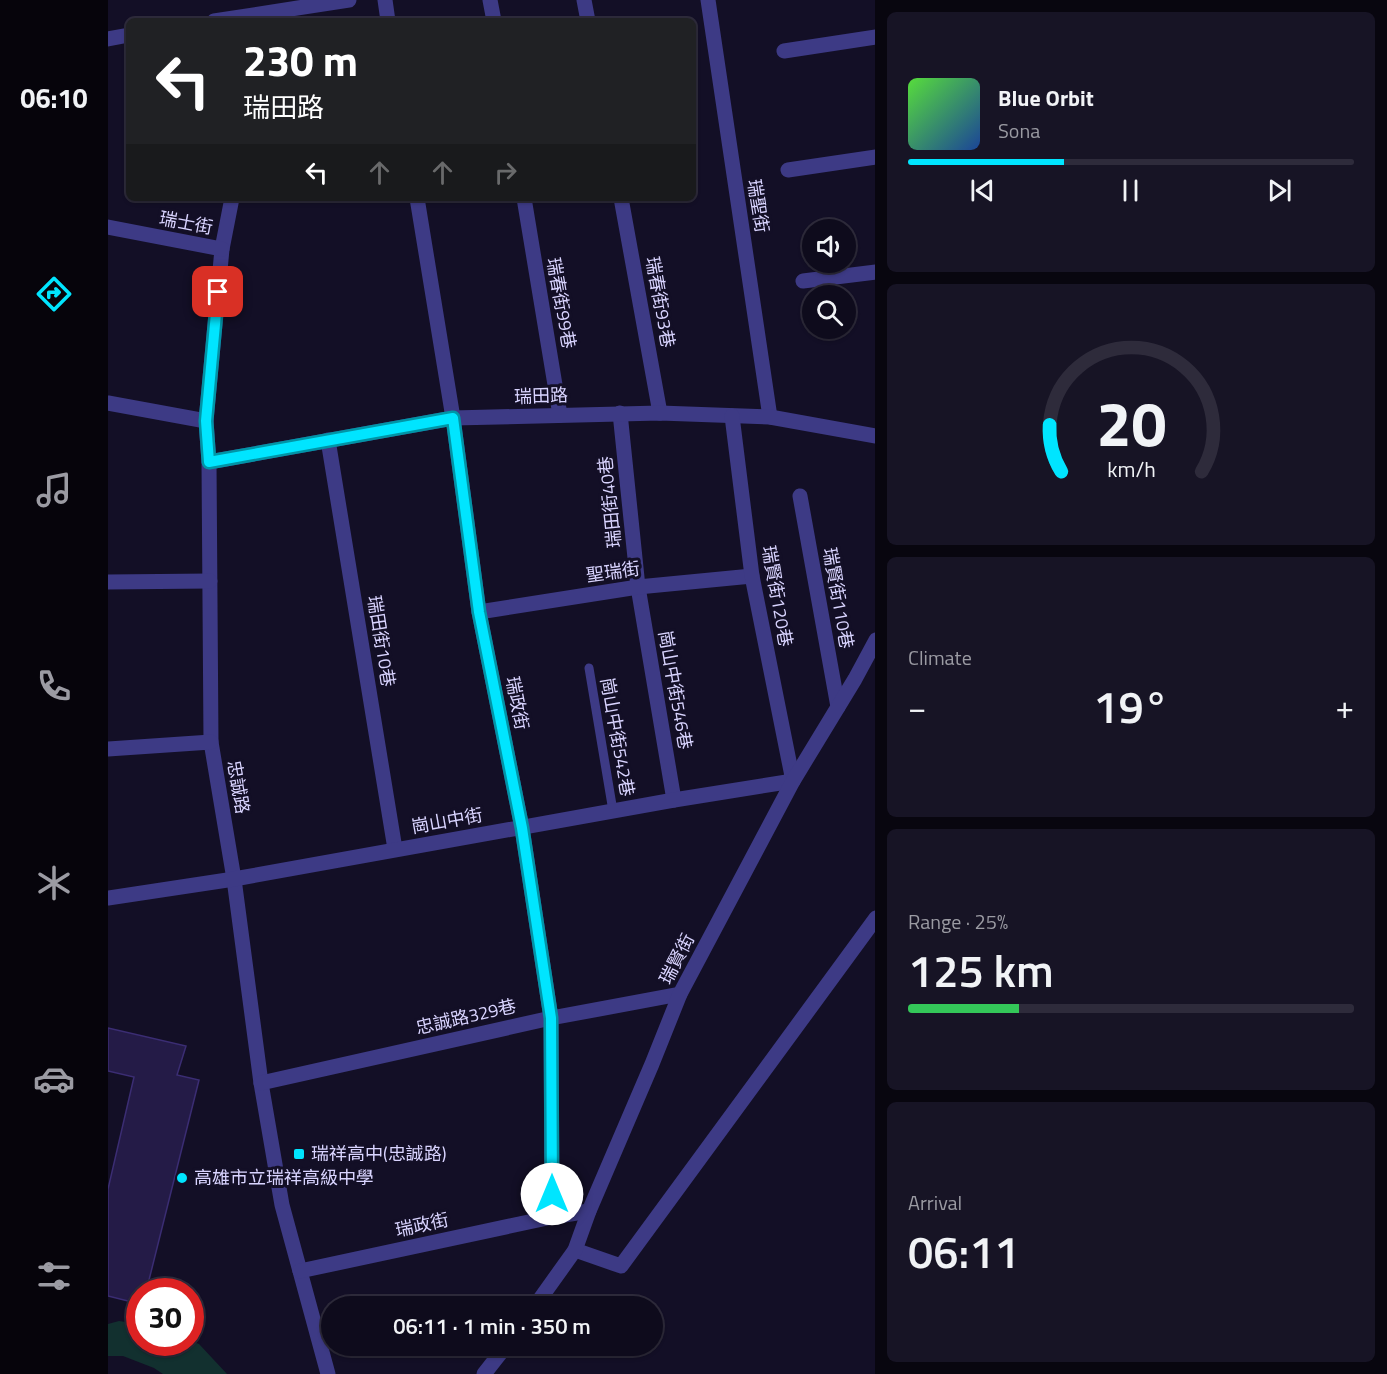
<!DOCTYPE html>
<html lang="en">
<head>
<meta charset="utf-8">
<style>
	body { margin:0; font-family:"Titillium Web","Noto Sans TC",sans-serif; background:#171425; color:#f1f3f6; height:100vh; display:flex; flex-direction:column; font-size:22px; white-space:nowrap }
	* { box-sizing:border-box; margin:0 }
	p { font-size:20px; color:#9b9ba3 }
	.icon { flex:none; width:33px; height:33px; fill:none; stroke:currentColor; stroke-width:2; stroke-linecap:round; stroke-linejoin:round }
	.map { position:relative; flex:1; overflow:hidden }
	.drawer { display:flex; flex-direction:column; gap:12px; padding:12px; background:#08060f; width:512px }
	.drawer>* { flex:none }
	.hud { position:absolute; left:18px; top:18px; width:570px; height:183px; border-radius:9px; box-shadow:0 2px 4px #0004,0 0 0 2px #2e2b3b; background:#202124; color:#fff; overflow:hidden }
	.controls { position:absolute; left:694px; top:219px; display:grid; gap:12px }
	.controls a { display:grid; place-items:center; width:54px; height:54px; border-radius:50%; background:#0e0b1c; box-shadow:0 2px 4px #0004,0 0 0 2px #2e2b3b; font-size:30px }
	.speed { position:absolute; left:18px; top:1278px; display:flex; gap:12px; font-size:30px; font-weight:700; text-align:center }
	.speed>* { display:grid; place-content:center; width:78px; height:78px; border-radius:50%; background:#0e0b1c; box-shadow:0 2px 4px #0004,0 0 0 2px #2e2b3b; line-height:1 }
	.speed .limit { border:9px solid #d22; background:#fff; color:#111 }
	.pin { position:absolute; display:grid; place-items:center; width:51px; height:51px; color:#fff; margin:-26px; border-radius:12px; box-shadow:0 3px 9px #0006 }
	.me { position:absolute; width:66px; margin:-33px; rotate:0deg; stroke-linejoin:round; filter:drop-shadow(0 0 4px #0008) }
	.turn { display:flex; align-items:center; gap:21px; height:126px; padding:0 18px; font-size:27px }
	.turn .icon { width:78px; height:78px; stroke-width:2.5 }
	.turn b { display:block; font-size:42px; line-height:51px }
	.lanes { display:flex; align-items:center; height:57px; padding:0 18px; background:#0003; justify-content:center; gap:30px; direction:ltr }
	.lanes .off { opacity:.35 }
	.big { font-size:45px; font-weight:600; line-height:1.1 }
	.drawer .tile { flex:1; display:flex; flex-direction:column; justify-content:center; gap:9px; min-width:0; padding:0 21px; border-radius:9px; background:#171425 }
	.drawer .dial { align-items:center; gap:0 }
	.dial svg { height:156px; overflow:visible; fill:none; stroke:#2e2b3b; stroke-width:7; stroke-linecap:round; text-anchor:middle }
	.dial text { fill:#f1f3f6; stroke:none }
	.song { display:flex; align-items:center; gap:18px }
	.cover { width:72px; height:72px; border-radius:9px; background:linear-gradient(135deg,hsl(110 70% 55%),hsl(220 70% 35%)) }
	.played { height:6px; border-radius:3px; background:linear-gradient(90deg,#00e5ff 35%,#2e2b3b 35%) }
	.keys { display:flex; justify-content:space-around; direction:ltr }
	.heat { display:flex; justify-content:space-between; align-items:center; font-size:33px; direction:ltr }
	.charge { height:9px; border-radius:4px; background:linear-gradient(90deg,#34c759 25%,#2e2b3b 0) }
	.trip { position:absolute; left:213px; top:1296px; width:342px; height:60px; border-radius:30px; background:#0e0b1c; box-shadow:0 2px 4px #0004,0 0 0 2px #2e2b3b; font-weight:600; line-height:60px; text-align:center }
	main { display:flex; flex:1; min-height:0 }
	.tabs { display:flex; flex-direction:column; width:108px; justify-content:space-around; align-items:center; background:#06040b; color:#9b9ba3 }
	.tabs .icon { width:42px; height:42px }
	.tabs .current { color:#00e5ff }
	.tabs b { font-size:27px; color:#f1f3f6 }
	.map>svg:first-child { display:block }
</style>
</head>
<body>
<main>
<nav class="tabs">
<b>06:10</b>
<svg class="icon current" aria-label="directions" viewBox="0 0 24 24"><path d="M12 3l9 9-9 9-9-9zM9 14v-3h6M13 9l2 2-2 2"/></svg>
<svg class="icon" aria-label="music" viewBox="0 0 24 24"><path d="M9 18V5l10-2v13"/><circle cx="6" cy="18" r="3"/><circle cx="16" cy="16" r="3"/></svg>
<svg class="icon" aria-label="phone" viewBox="0 0 24 24"><path d="M5 4h4l2 5-3 2q2 4 5 5l2-3 5 2v4C11 20 4 13 5 4z"/></svg>
<svg class="icon" aria-label="climate" viewBox="0 0 24 24"><path d="M12 3v18M4 7l16 10M4 17L20 7"/></svg>
<svg class="icon" aria-label="car" viewBox="0 0 24 24"><path d="M5 17H2v-5l4-1 3-4h7l3 4 3 1v5h-3M9 17h6M6 11h13"/><circle cx="7" cy="17" r="2"/><circle cx="17" cy="17" r="2"/></svg>
<svg class="icon" aria-label="filters" viewBox="0 0 24 24"><path d="M4 7h16M4 17h16"/><circle cx="9" cy="7" r="2"/><circle cx="15" cy="17" r="2"/></svg>
</nav>
<div class="map">
<svg width="768" height="1374" viewBox="0 0 768 1374">
	<rect width="100%" height="100%" fill="#130f26"/>
	<!-- pitch -->
	<path fill="#12302f" d="M11 1321 31 1324 32 1342H82L83 1341 91 1344 119 1374H55L46 1368 15 1356H0V1324Z"/>
	<!-- building -->
	<path fill="#241b47" stroke="#3b2d73" stroke-width="1.5" d="M0 1028 78 1046 69 1075 91 1080 38 1292H32V1304L0 1296V1189L26 1077 0 1071Z"/>
	<g fill="none" stroke-linecap="round" stroke-linejoin="round">
		<!-- lane -->
		<path stroke="#3d3a85" stroke-width="9" d="M481 668 505 811"/>
		<!-- street -->
		<g stroke="#3d3a85" stroke-width="15">
			<path d="M277 0 280 21"/>
			<path d="M382 0 386 21"/>
			<path d="M476 0 480 21"/>
			<path d="M600 0 662 417"/>
			<path d="M106 21 241 0"/>
			<path d="M0 39 21 35"/>
			<path d="M676 51 768 37"/>
			<path d="M680 170 768 157"/>
			<path d="M124 198 114 249 98 421 101 462 103 742 126 879 153 1083 174 1205 220 1374"/>
			<path d="M309 198 345 418 371 612 414 828 443 1018 444 1217 481 1211"/>
			<path d="M416 198 452 415"/>
			<path d="M513 198 552 413"/>
			<path d="M0 227 114 249"/>
			<path d="M695 281 768 272"/>
			<path d="M0 403 98 421"/>
			<path d="M512 413 530 587 566 800"/>
			<path d="M220 440 287 849"/>
			<path d="M101 462 345 418 552 413 662 417 768 436"/>
			<path d="M692 496 730 707"/>
			<path d="M0 582 102 581"/>
			<path d="M371 612 530 587 644 576"/>
			<path d="M0 749 103 742"/>
			<path d="M0 898 126 879 566 800 685 781 644 576 624 416"/>
			<path d="M153 1083 443 1018 572 994"/>
			<path d="M467 1250 513 1266 768 918"/>
			<path d="M192 1271 444 1217"/>
			<path d="M427 1306 467 1250 481 1211 544 1064 572 994 685 781 747 679 768 640"/>
			<path d="M376 1374 398 1346"/>
		</g>
	</g>
	<g fill="none" stroke-linecap="round" stroke-linejoin="round">
		<defs>
			<path id="route" d="M110 292 98 421 101 462 345 418 371 612 414 828 443 1018 444 1194"/>
		</defs>
		<!-- route casing -->
		<use href="#route" stroke="#0095a6" stroke-width="15"/>
		<!-- route -->
		<use href="#route" stroke="#00e5ff" stroke-width="10"/>
	</g>
	<!-- markers -->
	<g fill="#00e5ff" stroke="#130f26" stroke-width="2">
		<rect x="185" y="1148" width="12" height="12" rx="3"/>
		<circle cx="74" cy="1178" r="6"/>
	</g>
	<g text-anchor="middle" stroke-width="6" stroke-linejoin="round" paint-order="stroke">
		<!-- street labels -->
		<g font-size="18" fill="#d9d4ff" stroke="#130f26">
			<text transform="translate(650 206) rotate(81)" y="6">瑞聖街</text>
			<text transform="translate(78 223) rotate(11)" y="6">瑞士街</text>
			<text transform="translate(552 302) rotate(80)" y="6">瑞春街93巷</text>
			<text transform="translate(453 303) rotate(80)" y="6">瑞春街99巷</text>
			<text transform="translate(433 396) rotate(-2)" y="6">瑞田路</text>
			<text transform="translate(502 502) rotate(-96)" y="6">瑞田街40巷</text>
			<text transform="translate(505 572) rotate(-8)" y="6">聖瑞街</text>
			<text transform="translate(669 596) rotate(80)" y="6">瑞賢街120巷</text>
			<text transform="translate(730 598) rotate(80)" y="6">瑞賢街110巷</text>
			<text transform="translate(273 641) rotate(81)" y="6">瑞田街10巷</text>
			<text transform="translate(567 690) rotate(80)" y="6">崗山中街546巷</text>
			<text transform="translate(409 703) rotate(79)" y="6">瑞政街</text>
			<text transform="translate(509 737) rotate(80)" y="6">崗山中街542巷</text>
			<text transform="translate(130 787) rotate(80)" y="6">忠誠路</text>
			<text transform="translate(339 821) rotate(-10)" y="6">崗山中街</text>
			<text transform="translate(569 959) rotate(-63)" y="6">瑞賢街</text>
			<text transform="translate(358 1017) rotate(-13)" y="6">忠誠路329巷</text>
			<text transform="translate(314 1225) rotate(-12)" y="6">瑞政街</text>
		</g>
		<!-- poi labels -->
		<g font-size="18" fill="#d9d4ff" stroke="#130f26" text-anchor="start">
			<text x="203" y="1160">瑞祥高中(忠誠路)</text>
			<text x="86" y="1184">高雄市立瑞祥高級中學</text>
		</g>
	</g>
</svg>
<div class="controls">
<a><svg class="icon" aria-label="sound" viewBox="0 0 24 24"><path d="M4 9h4l5-4v14l-5-4H4zM17 9q2 3 0 6"/></svg></a>
<a><svg class="icon" aria-label="search" viewBox="0 0 24 24"><circle cx="10" cy="10" r="6"/><path d="M15 15l6 6"/></svg></a>
</div>
<div class="speed"><div class="limit">30</div></div>
<div class="pin" style="left:110px;top:292px;background:#d93025"><svg class="icon" aria-label="arrive" viewBox="0 0 24 24"><path d="M6 21V4h12l-3 4 3 4H6"/></svg></div>
<svg class="me" style="left:444px;top:1194px" viewBox="-20 -20 40 40"><circle r="19" fill="#fff"/><path d="M0-13L10 11 0 6-10 11z" fill="#00e5ff"/></svg>
<div class="trip">06:11 · 1 min · 350 m</div>
<div class="hud">
<div class="turn"><svg class="icon" aria-label="left" viewBox="0 0 24 24"><path d="M17 20v-9H6M10 6l-5 5 5 5"/></svg><div><b>230 m</b>瑞田路</div></div>
<div class="lanes"><svg class="icon" aria-label="left" viewBox="0 0 24 24"><path d="M17 20v-9H6M10 6l-5 5 5 5"/></svg><svg class="icon off" aria-label="ahead" viewBox="0 0 24 24"><path d="M12 20V5M6 11l6-6 6 6"/></svg><svg class="icon off" aria-label="ahead" viewBox="0 0 24 24"><path d="M12 20V5M6 11l6-6 6 6"/></svg><svg class="icon off" aria-label="right" viewBox="0 0 24 24"><path d="M7 20v-9h11M14 6l5 5-5 5"/></svg></div>
</div>
</div>
<section class="drawer">
<div class="tile">
<div class="song"><i class="cover"></i><div><b>Blue Orbit</b><p>Sona</p></div></div>
<div class="played"></div>
<div class="keys"><svg class="icon" aria-label="previous" viewBox="0 0 24 24"><path d="M18 5L8 12l10 7zM5 5v14"/></svg><svg class="icon" aria-label="pause" viewBox="0 0 24 24"><path d="M8 5v14M16 5v14"/></svg><svg class="icon" aria-label="next" viewBox="0 0 24 24"><path d="M6 5l10 7-10 7zM19 5v14"/></svg></div>
</div>
<div class="tile dial"><svg viewBox="0 0 100 80">
<path d="M14 69A42 42 0 1 1 86 69"/>
<path d="M14 69A42 42 0 0 1 8 45" stroke="#00e5ff"/>
<text x="50" y="56" font-size="32" font-weight="700">20</text>
<text x="50" y="72" font-size="11">km/h</text>
</svg></div>
<div class="tile"><p>Climate</p>
<div class="heat"><a>−</a><b class="big">19°</b><a>+</a></div>
</div>
<div class="tile"><p>Range · 25%</p><b class="big">125 km</b><div class="charge"></div></div>
<div class="tile"><p>Arrival</p><b class="big">06:11</b></div>
</section>
</main>
</body>
</html>
